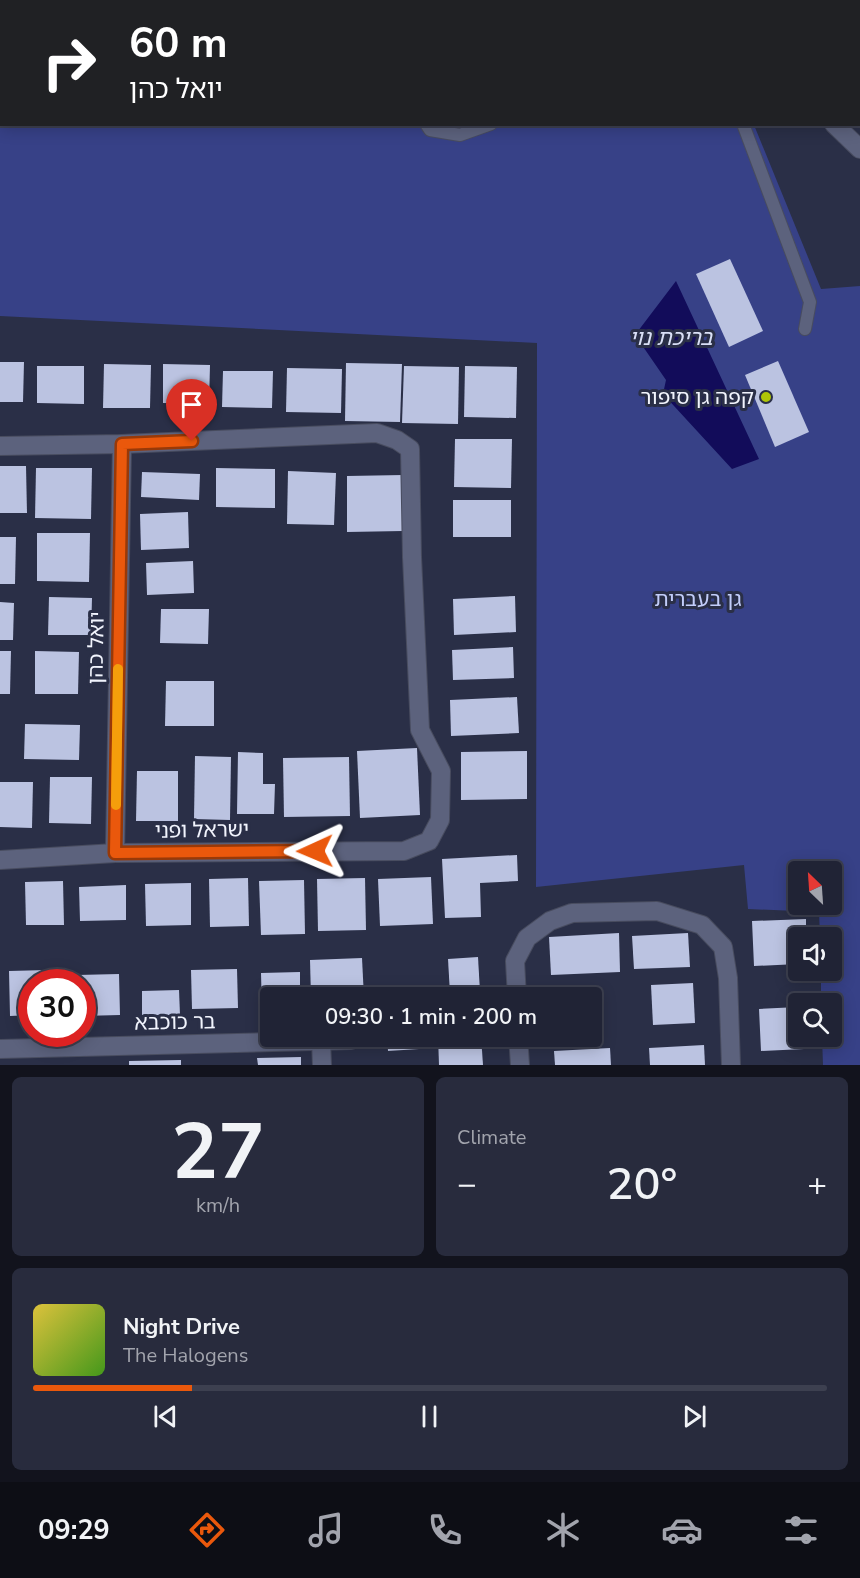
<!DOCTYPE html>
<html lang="en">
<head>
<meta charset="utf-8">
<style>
	body { margin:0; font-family:"Nunito Sans","Noto Sans Hebrew",sans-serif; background:#282b3d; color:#f1f3f6; height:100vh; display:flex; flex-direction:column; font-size:22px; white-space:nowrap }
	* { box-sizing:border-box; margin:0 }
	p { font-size:20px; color:#a2a4ad }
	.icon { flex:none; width:33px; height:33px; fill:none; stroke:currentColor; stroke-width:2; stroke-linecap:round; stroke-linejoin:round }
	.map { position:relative; height:1065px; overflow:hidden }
	.panel { display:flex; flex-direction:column; gap:12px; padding:12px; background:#12131d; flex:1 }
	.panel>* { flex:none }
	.hud { position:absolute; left:0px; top:0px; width:861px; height:126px; box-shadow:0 3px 15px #0003,0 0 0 2px #3d4050; background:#202124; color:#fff; overflow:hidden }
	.needle { width:39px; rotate:335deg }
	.buttons { position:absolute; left:788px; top:861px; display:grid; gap:12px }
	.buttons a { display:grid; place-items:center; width:54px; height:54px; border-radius:6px; background:#202335; box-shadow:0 3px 15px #0003,0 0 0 2px #3d4050; font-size:30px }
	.speed { position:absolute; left:18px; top:969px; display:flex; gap:12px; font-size:30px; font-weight:700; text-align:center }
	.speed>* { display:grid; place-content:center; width:78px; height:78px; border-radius:50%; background:#202335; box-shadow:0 3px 15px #0003,0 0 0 2px #3d4050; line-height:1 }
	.speed .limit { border:9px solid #d22; background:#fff; color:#111 }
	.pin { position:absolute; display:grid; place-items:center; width:51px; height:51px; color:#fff; margin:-62px -26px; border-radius:50% 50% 50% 0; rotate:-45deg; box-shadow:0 0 6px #0007 }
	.pin .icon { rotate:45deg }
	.me { position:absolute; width:66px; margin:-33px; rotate:269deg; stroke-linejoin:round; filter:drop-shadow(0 0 4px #0008) }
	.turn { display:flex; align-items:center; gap:21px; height:126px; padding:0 30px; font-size:27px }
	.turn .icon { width:78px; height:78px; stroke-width:2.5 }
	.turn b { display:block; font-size:42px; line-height:51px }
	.big { font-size:45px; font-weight:600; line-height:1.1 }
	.panel .tile { flex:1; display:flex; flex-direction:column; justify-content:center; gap:9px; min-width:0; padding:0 21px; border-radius:9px; background:#282b3d }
	.panel .dial { align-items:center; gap:0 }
	.dial b { font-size:78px; line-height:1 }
	.song { display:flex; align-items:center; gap:18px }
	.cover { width:72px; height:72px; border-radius:9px; background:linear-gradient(135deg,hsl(50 70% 55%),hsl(100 70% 35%)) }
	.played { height:6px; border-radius:3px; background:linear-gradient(90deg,#ea580c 20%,#3d4050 20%) }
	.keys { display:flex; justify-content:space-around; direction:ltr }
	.heat { display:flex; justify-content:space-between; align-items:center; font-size:33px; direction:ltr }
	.panel .tiles { flex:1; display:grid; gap:12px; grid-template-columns:1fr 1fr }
	.tile:last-child { grid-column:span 2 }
	.trip { position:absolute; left:260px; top:987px; width:342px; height:60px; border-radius:6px; background:#202335; box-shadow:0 3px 15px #0003,0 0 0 2px #3d4050; font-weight:600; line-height:60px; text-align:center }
	.tab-bar { display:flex; height:96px; justify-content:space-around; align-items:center; background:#0d0e15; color:#a2a4ad }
	.tab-bar .icon { width:42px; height:42px }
	.tab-bar .active { color:#ea580c }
	.tab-bar b { font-size:27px; color:#f1f3f6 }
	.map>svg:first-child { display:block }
</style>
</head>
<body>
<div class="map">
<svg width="860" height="1065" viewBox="0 0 860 1065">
	<rect width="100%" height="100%" fill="#2a2f47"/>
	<!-- green -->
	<path fill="#374187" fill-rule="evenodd" d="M0 0 389 1 2 2V124L754 125 821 289 860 286V1065H823L822 1037 831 1036V1004L821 1003V971L831 970V938L820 937 819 912 748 909 744 865 536 887 537 343 0 316ZM798 872H831V904H798Z"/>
	<!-- water -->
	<path fill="#120c5a" d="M676 281 759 459 732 469 663 394 666 380 635 335Z"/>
	<!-- building -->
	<g fill="#bbc3e1">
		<path d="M730 259 763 331 729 347 696 274Z"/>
		<path d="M778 361 809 432 775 447 745 375Z"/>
		<path d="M0 362H24L23 402H0Z"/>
		<path d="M346 363 402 364 400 422 345 421Z"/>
		<path d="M104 364 151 365 150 408H103Z"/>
		<path d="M163 364 210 365 209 404 163 403Z"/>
		<path d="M37 366H84V404L37 403Z"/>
		<path d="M404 366 459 367 458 424 402 423Z"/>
		<path d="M465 366 517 367 516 418 464 417Z"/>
		<path d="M287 368 342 369 341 413 286 412Z"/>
		<path d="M223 371H273L272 408 222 407Z"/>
		<path d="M455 439H512L511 488 454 487Z"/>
		<path d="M0 466H26L27 513H0Z"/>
		<path d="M36 468H92L91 519 35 518Z"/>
		<path d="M216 468 275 469V508L216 507Z"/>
		<path d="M288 471 336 473 334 525 287 524Z"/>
		<path d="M142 472 200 474 199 500 141 497Z"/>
		<path d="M403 475V531L347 532V476Z"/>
		<rect x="453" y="500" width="58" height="37"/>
		<path d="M188 512 189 548 141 550 140 514Z"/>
		<path d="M37 533H90L89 582 37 581Z"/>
		<path d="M0 537H16L15 584H0Z"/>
		<path d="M193 561 194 593 147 595 146 563Z"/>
		<path d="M515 596 516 632 454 635 453 599Z"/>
		<path d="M49 597 92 598 91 635H48Z"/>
		<path d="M0 602 14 603 13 640H0Z"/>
		<path d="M161 609H209L208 644 160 643Z"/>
		<path d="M513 647 514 678 453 680 452 650Z"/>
		<path d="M0 651H11L10 694H0Z"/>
		<path d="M35 651 79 652 78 694H35Z"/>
		<path d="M166 681H214V726H165Z"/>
		<path d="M517 697 519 733 451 736 450 700Z"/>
		<path d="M25 724 80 725 79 760 24 759Z"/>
		<path d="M417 748 420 815 360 818 357 751Z"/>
		<path d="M527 751V799L461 800V752Z"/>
		<path d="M238 752 263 753V784H275L274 814H237Z"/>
		<path d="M195 756 231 757 230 820 194 819Z"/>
		<path d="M349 757 350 816 284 817 283 758Z"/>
		<path d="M137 771H178V821H136Z"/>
		<path d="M50 777H92L91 824 49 823Z"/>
		<path d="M0 782H33L32 828 0 827Z"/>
		<path d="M517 855 518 881 480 883 481 917 445 918 442 859Z"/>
		<path d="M431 877 433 924 380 926 378 879Z"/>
		<path d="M248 878 249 926 210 927 209 879Z"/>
		<path d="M365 878 366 930 318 931 317 879Z"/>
		<path d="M304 880 305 934 261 935 259 881Z"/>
		<path d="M63 881 64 925H26L25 882Z"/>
		<path d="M191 883V925L146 926 145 884Z"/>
		<path d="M126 885V920L80 921 79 887Z"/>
		<path d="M806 919V938H798V964L754 966 752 921Z"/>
		<path d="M619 933 620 972 551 975 549 937Z"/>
		<path d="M688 933 690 967 634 969 632 936Z"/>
		<path d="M478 957 480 992 450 994 448 959Z"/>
		<path d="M362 958 364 998H311L310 960Z"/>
		<path d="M237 969 238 1008 192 1009 191 970Z"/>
		<path d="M47 970V982H32V1015L10 1016 9 971Z"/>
		<path d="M300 972V998H270V1011L262 1012 261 973Z"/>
		<path d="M119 974 120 1015 82 1016V982H77V975Z"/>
		<path d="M693 983 695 1023 653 1025 651 985Z"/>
		<path d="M179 990 180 1015H142V991Z"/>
		<path d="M590 993V998H555V994Z"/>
		<path d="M798 1007V1036H803L804 1049 761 1051 759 1009Z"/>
		<path d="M387 1036H419V1049L388 1051Z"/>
		<path d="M438 1036H481L483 1065H439Z"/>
		<path d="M704 1045 705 1065H650L649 1048Z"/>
		<path d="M610 1048 611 1065H555L554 1051Z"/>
		<path d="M301 1057V1065H258L257 1058Z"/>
		<path d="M181 1060V1065H129V1061Z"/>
	</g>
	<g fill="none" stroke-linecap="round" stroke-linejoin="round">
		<defs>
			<g id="lane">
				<path d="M355 0 356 2"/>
				<path d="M426 124 430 130 460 135 491 124"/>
				<path d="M743 124 810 302 805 329"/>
			</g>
			<g id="street">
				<path d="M684 0 686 2"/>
				<path d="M730 0 732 2"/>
				<path d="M860 114V115"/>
				<path d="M834 124 860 149"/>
				<path d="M0 446 122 444 377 433 397 440 410 449 412 557 420 730 441 771 440 820 429 841 404 851 115 853 0 860"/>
				<path d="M115 853 122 444"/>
				<path d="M517 998 515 961 527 938 550 921 572 913 657 911 702 925 723 947 728 978 731 1065"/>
				<path d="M518 1036 520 1065"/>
				<path d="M321 1041 322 1065"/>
				<path d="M0 1049 351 1040"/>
			</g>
		</defs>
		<!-- lane casing -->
		<use href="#lane" stroke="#484c5f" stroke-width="14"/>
		<!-- street casing -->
		<use href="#street" stroke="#484c5f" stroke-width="20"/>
		<!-- lane -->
		<use href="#lane" stroke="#5c627d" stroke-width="12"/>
		<!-- street -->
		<use href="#street" stroke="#5c627d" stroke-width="18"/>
	</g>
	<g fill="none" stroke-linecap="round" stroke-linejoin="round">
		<defs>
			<path id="route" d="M192 441 122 444 115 853 315 851"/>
		</defs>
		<!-- route casing -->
		<use href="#route" stroke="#983908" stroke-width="15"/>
		<!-- route -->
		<use href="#route" stroke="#ea580c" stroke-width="10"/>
		<!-- slow -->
		<path stroke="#f59e0b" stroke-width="10" d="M116 805 118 669"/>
	</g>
	<!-- markers -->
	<circle fill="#afc507" stroke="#2a2f47" stroke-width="2" cx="766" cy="397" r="6"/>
	<g text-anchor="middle" stroke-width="6" stroke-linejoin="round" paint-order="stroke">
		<!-- poi labels -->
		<g font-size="21" fill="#f1f4fd" stroke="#2a2f47" text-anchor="end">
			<text x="754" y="404">קפה גן סיפור</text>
		</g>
		<!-- park labels -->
		<g font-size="21" fill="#c2cdfa" stroke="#2a2f47">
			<text x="698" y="606">גן בעברית</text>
		</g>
		<!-- street labels -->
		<g font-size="21" fill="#f1f4fd" stroke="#2a2f47">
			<text transform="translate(96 648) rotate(-89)" y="7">יואל כהן</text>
			<text transform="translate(202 830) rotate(-1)" y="7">ישראל ופני</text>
			<text transform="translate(175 1022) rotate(-1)" y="7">בר כוכבא</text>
		</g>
		<!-- water labels -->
		<g font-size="22" font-style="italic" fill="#d9dff6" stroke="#2a2f47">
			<text x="671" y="345">בריכת נוי</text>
		</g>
	</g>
</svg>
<div class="buttons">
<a><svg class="needle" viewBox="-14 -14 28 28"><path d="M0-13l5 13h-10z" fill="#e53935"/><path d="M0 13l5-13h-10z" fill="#a2a4ad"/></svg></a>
<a><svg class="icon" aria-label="sound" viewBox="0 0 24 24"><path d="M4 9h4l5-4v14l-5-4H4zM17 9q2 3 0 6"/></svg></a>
<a><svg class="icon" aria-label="search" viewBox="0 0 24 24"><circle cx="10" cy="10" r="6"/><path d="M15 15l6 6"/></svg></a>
</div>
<div class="speed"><div class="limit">30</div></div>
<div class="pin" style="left:192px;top:441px;background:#d93025"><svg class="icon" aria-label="arrive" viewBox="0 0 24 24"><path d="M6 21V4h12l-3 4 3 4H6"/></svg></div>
<svg class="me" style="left:315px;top:851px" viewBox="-20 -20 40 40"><path d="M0-17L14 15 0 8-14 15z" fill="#ea580c" stroke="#fff" stroke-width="4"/></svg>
<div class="trip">09:30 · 1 min · 200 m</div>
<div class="hud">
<div class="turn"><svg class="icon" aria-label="right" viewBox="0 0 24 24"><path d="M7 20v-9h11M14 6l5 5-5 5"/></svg><div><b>60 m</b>יואל כהן</div></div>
</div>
</div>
<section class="panel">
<div class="tiles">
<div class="tile dial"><b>27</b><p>km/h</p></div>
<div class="tile"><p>Climate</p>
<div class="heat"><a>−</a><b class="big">20°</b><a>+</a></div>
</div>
<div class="tile">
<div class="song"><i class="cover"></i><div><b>Night Drive</b><p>The Halogens</p></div></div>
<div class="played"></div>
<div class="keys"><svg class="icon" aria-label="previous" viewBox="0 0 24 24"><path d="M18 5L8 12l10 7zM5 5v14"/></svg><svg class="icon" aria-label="pause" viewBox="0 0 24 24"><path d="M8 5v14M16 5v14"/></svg><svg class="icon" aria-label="next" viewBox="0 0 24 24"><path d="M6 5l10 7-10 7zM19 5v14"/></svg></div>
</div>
</div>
</section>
<nav class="tab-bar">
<b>09:29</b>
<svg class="icon active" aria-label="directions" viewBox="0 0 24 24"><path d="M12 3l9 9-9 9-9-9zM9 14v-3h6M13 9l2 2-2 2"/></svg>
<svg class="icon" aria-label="music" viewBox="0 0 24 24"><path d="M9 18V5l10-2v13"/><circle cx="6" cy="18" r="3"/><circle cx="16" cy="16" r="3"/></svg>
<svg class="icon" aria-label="phone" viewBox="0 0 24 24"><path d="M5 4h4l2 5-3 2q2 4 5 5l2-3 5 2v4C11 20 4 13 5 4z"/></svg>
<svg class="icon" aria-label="climate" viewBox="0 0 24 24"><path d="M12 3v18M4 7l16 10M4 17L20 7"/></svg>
<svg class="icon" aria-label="car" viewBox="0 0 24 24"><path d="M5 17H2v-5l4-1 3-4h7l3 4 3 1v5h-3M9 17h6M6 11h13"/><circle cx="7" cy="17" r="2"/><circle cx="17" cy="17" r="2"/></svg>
<svg class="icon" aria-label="filters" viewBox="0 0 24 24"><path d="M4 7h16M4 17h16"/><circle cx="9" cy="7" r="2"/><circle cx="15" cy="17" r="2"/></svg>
</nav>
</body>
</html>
